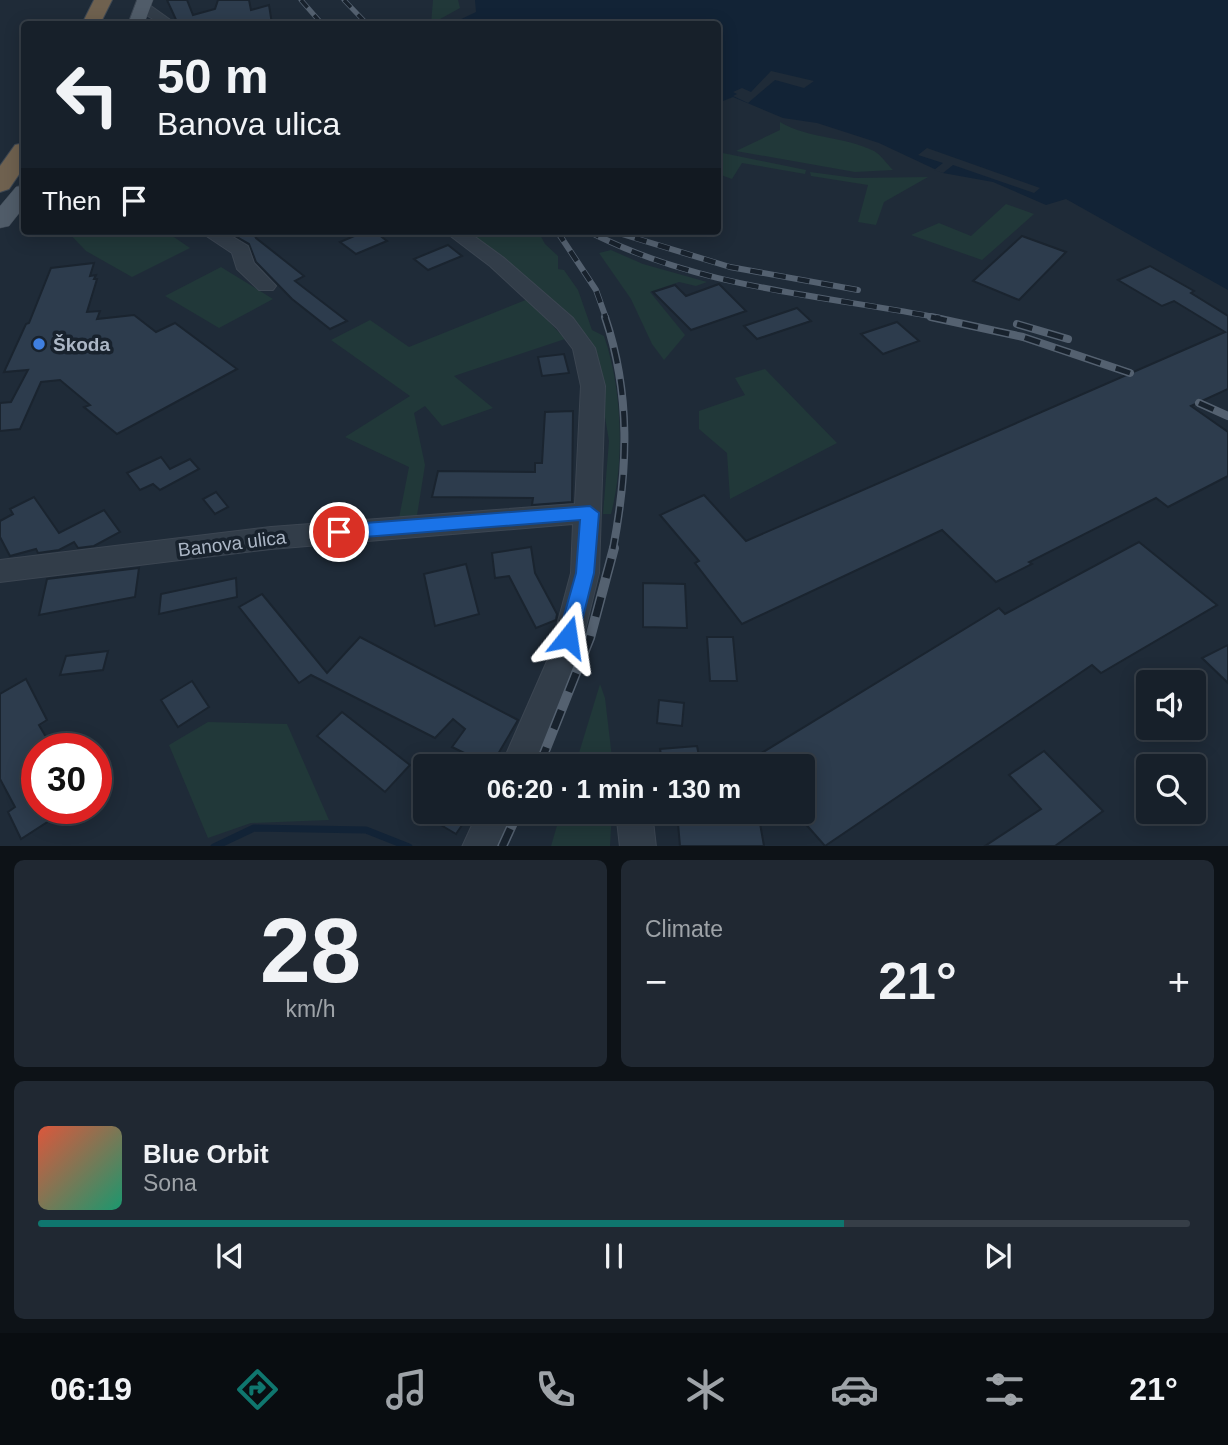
<!DOCTYPE html>
<html lang="en">
<head>
<meta charset="utf-8">
<style>
	body { margin:0; font-family:Helvetica,sans-serif; background:#202832; color:#f1f3f6; height:100vh; display:flex; flex-direction:column; font-size:26px; white-space:nowrap }
	* { box-sizing:border-box; margin:0 }
	p { font-size:23px; color:#9ea3a8 }
	.icon { flex:none; width:38px; height:38px; fill:none; stroke:currentColor; stroke-width:2; stroke-linecap:round; stroke-linejoin:round }
	.map { position:relative; height:846px; overflow:hidden }
	.sheet { display:flex; flex-direction:column; gap:14px; padding:14px; background:#0d1217; flex:1 }
	.sheet>* { flex:none }
	.guide { position:absolute; left:21px; top:21px; width:700px; height:214px; border-radius:7px; box-shadow:0 4px 18px #0003,0 0 0 2px #363e47; background:#17202a; color:#f1f3f6; overflow:hidden }
	.fabs { position:absolute; left:1136px; top:670px; display:grid; gap:14px }
	.fabs a { display:grid; place-items:center; width:70px; height:70px; border-radius:7px; background:#17202a; box-shadow:0 4px 18px #0003,0 0 0 2px #363e47; font-size:35px }
	.speed { position:absolute; left:21px; top:733px; display:flex; gap:14px; font-size:35px; font-weight:700; text-align:center }
	.speed>* { display:grid; place-content:center; width:91px; height:91px; border-radius:50%; background:#17202a; box-shadow:0 4px 18px #0003,0 0 0 2px #363e47; line-height:1 }
	.speed .limit { border:10px solid #d22; background:#fff; color:#111 }
	.pin { position:absolute; display:grid; place-items:center; width:60px; height:60px; color:#fff; margin:-30px; border:4px solid #fff; border-radius:50%; box-shadow:0 2px 7px #0007 }
	.me { position:absolute; width:77px; margin:-38px; rotate:15deg; stroke-linejoin:round; filter:drop-shadow(0 0 5px #0008) }
	.turn { display:flex; align-items:center; gap:24px; height:147px; padding:0 21px; font-size:32px }
	.turn .icon { width:91px; height:91px; stroke-width:2.5 }
	.turn b { display:block; font-size:49px; line-height:60px }
	.then { display:flex; align-items:center; height:66px; padding:0 21px; background:#0003; gap:14px; font-size:26px }
	.big { font-size:52px; font-weight:700; line-height:1.1 }
	.sheet .tile { flex:1; display:flex; flex-direction:column; justify-content:center; gap:10px; min-width:0; padding:0 24px; border-radius:10px; background:#202832 }
	.sheet .dial { align-items:center; gap:0 }
	.dial b { font-size:91px; line-height:1 }
	.song { display:flex; align-items:center; gap:21px }
	.cover { width:84px; height:84px; border-radius:10px; background:linear-gradient(135deg,hsl(10 70% 55%),hsl(160 70% 35%)) }
	.played { height:7px; border-radius:4px; background:linear-gradient(90deg,#0f766e 70%,#363e47 70%) }
	.keys { display:flex; justify-content:space-around; direction:ltr }
	.heat { display:flex; justify-content:space-between; align-items:center; font-size:38px; direction:ltr }
	.sheet .tiles { flex:1; display:grid; gap:14px; grid-template-columns:1fr 1fr }
	.tile:last-child { grid-column:span 2 }
	.trip { position:absolute; left:413px; top:754px; width:402px; height:70px; border-radius:7px; background:#17202a; box-shadow:0 4px 18px #0003,0 0 0 2px #363e47; font-weight:700; line-height:70px; text-align:center }
	.dock { display:flex; height:112px; justify-content:space-around; align-items:center; background:#090d11; color:#9ea3a8 }
	.dock .icon { width:49px; height:49px }
	.dock .on { color:#0f766e }
	.dock b { font-size:32px; color:#f1f3f6 }
	.map>svg:first-child { display:block }
</style>
</head>
<body>
<div class="map">
<svg width="1228" height="847" viewBox="0 0 1228 847">
	<rect width="100%" height="100%" fill="#1f2b38"/>
	<!-- green -->
	<g fill="#213839">
		<path d="M433 0H458L460 8 431 24Z"/>
		<path d="M780 122C808 139 844 136 874 151 881 155 887 164 893 170L855 172 736 151 780 130Z"/>
		<path d="M718 152 806 170 805 174 742 163 732 179 718 174Z"/>
		<path d="M810 172 855 178 928 177 884 202 876 225 858 222 868 185 811 176Z"/>
		<path d="M1006 204 1034 214 982 260 911 235 939 223 971 236Z"/>
		<path d="M67 231H165L190 248 132 277 86 251Z"/>
		<path d="M487 231H538L545 244 558 256V269L564 270 578 290 592 330 604 336C622 388 625 460 611 514H603L609 441 594 351 589 338 520 272 475 237Z"/>
		<path d="M611 250 643 264 707 282 696 286 679 282 650 292 685 335 664 360 652 344 631 299 599 253Z"/>
		<path d="M221 267 273 299 219 328 165 296Z"/>
		<path d="M528 299 565 339 454 376 493 408 442 426 425 406 414 413 425 465 416 522 398 523 409 467 345 437 410 396 331 340 370 320 409 347Z"/>
		<path d="M765 369 837 443 730 499 727 453 699 429V411L745 395 735 378Z"/>
		<path d="M600 684 605 698 613 766H575Z"/>
		<path d="M208 722 287 724 329 820 251 823 208 838 169 745Z"/>
		<path d="M561 812H612L610 846H551Z"/>
	</g>
	<!-- water -->
	<path fill="#122336" d="M475 0H1228V290L1066 199 1046 205 993 182 943 173 879 143 817 123 783 118 733 97 718 103V24H451L476 12Z"/>
	<!-- pier -->
	<g fill="#1f2b38">
		<path d="M771 71 814 81 804 88 775 80 748 103 733 96 737 94 733 92 742 88 751 92Z"/>
		<path d="M927 148 1040 188 1034 193 953 165 943 173 934 170 943 163 918 155Z"/>
	</g>
	<g fill="none" stroke-linecap="round" stroke-linejoin="round">
		<!-- stream -->
		<path stroke="#122336" stroke-width="7" d="M214 847 254 828 366 830 409 847"/>
	</g>
	<!-- building -->
	<g fill="#2d3c4d" stroke="#1a242f" stroke-width="2">
		<path d="M167 0H187L193 15 215 9 218 0H249L251 10 269 5 272 24H178Z"/>
		<path d="M253 231 256 238 304 276 295 281 347 321 330 329 292 299 256 262 249 244 237 237Z"/>
		<path d="M366 231H374L387 241 356 254 340 242Z"/>
		<path d="M1022 236 1066 252 1019 300 973 281Z"/>
		<path d="M448 245 462 256 428 270 414 259Z"/>
		<path d="M94 263 90 276 96 275 94 279H97L87 312 100 311 97 319 134 315 156 332 175 323 237 369 117 434 84 407 90 405 60 380 41 382 20 429 0 431V403L11 402 28 370 4 372 26 324 29 323 51 268Z"/>
		<path d="M1150 266 1194 291 1191 293 1228 316V389L1191 406 1228 432V476L1168 507 1156 498 1029 562 1032 564 996 582 942 530 742 624 695 563 699 561 660 515 704 495 746 541 1225 332 1174 301 1162 306 1118 280Z"/>
		<path d="M719 284 746 311 691 330 653 292 675 285 686 296Z"/>
		<path d="M797 308 811 321 757 339 744 326Z"/>
		<path d="M897 322 919 341 883 354 861 334Z"/>
		<path d="M564 354 569 373 542 376 538 357Z"/>
		<path d="M573 411 572 502 532 505 533 498 432 497 438 471 535 472V463H542L545 412Z"/>
		<path d="M161 457 170 469 190 459 199 469 160 490 153 484 140 490 127 473Z"/>
		<path d="M216 492 228 507 215 514 203 499Z"/>
		<path d="M34 497 59 533 104 510 120 532 94 546 78 548 74 542 59 550 38 553 36 549 10 556 0 537V521L13 514 10 509Z"/>
		<path d="M1139 542 1217 605 1101 673 1092 665 825 846 803 821V766H762L755 757 999 608 1005 614Z"/>
		<path d="M531 547 535 573 557 614 556 620 536 628 509 576 495 578 492 553Z"/>
		<path d="M466 564 479 614 435 626 424 574Z"/>
		<path d="M139 568 135 597 39 615 47 579Z"/>
		<path d="M236 578 237 597 159 614 161 594Z"/>
		<path d="M643 583 685 584 687 628 643 627Z"/>
		<path d="M262 594 327 673 360 637 518 720 491 766 452 747 465 729 453 719 435 738 311 675 299 683 239 607Z"/>
		<path d="M707 637H733L737 681H710Z"/>
		<path d="M1228 645V683L1202 658Z"/>
		<path d="M108 651 103 670 60 675 66 656Z"/>
		<path d="M26 679 47 720 39 725 53 749H37V808H69L21 839 8 812 15 807 0 779V694Z"/>
		<path d="M192 681 209 707 178 727 161 700Z"/>
		<path d="M659 700 684 703 682 726 657 723Z"/>
		<path d="M342 712 410 765 385 792 317 736Z"/>
		<path d="M697 746 701 766H663L660 749Z"/>
		<path d="M1044 751 1103 811 1055 846H985L1041 809 1009 775Z"/>
		<path d="M419 812H471L456 834Z"/>
		<path d="M677 812H758L764 846H680Z"/>
	</g>
	<g fill="none" stroke-linecap="round" stroke-linejoin="round">
		<defs>
			<g id="minor">
				<path d="M138 4H148L176 24H161L138 10Z"/>
				<path d="M199 231H223L248 246 254 263 276 286 273 290H259L237 269 232 253Z"/>
				<path d="M444 231H467L504 258 573 318 595 348 605 386 599 573 578 659 535 766H501L548 659 571 573 573 524 271 549 0 582V560L271 527 575 504 581 386 573 349 557 328 490 266Z"/>
				<path d="M478 812H515L499 847H462Z"/>
				<path d="M616 812H652L656 847H620Z"/>
			</g>
			<g id="major">
				<path d="M137 0H153L144 24H128Z"/>
				<path d="M24 185V207L9 226 0 228V206L16 187Z"/>
			</g>
			<g id="highway">
				<path d="M94 0H112L100 24H82Z"/>
				<path d="M24 143V167L9 189 0 192V166L15 145Z"/>
			</g>
		</defs>
		<!-- minor casing -->
		<use href="#minor" stroke="#3c4652" stroke-width="2"/>
		<!-- major casing -->
		<use href="#major" stroke="#3c4652" stroke-width="1"/>
		<!-- highway casing -->
		<use href="#highway" stroke="#3d4753" stroke-width="2"/>
		<!-- minor -->
		<use href="#minor" fill="#323d49" fill-rule="evenodd"/>
		<!-- major -->
		<use href="#major" fill="#505c69" fill-rule="evenodd"/>
		<!-- highway -->
		<use href="#highway" fill="#6f614f" fill-rule="evenodd"/>
		<defs>
			<g id="rail-far3">
				<path d="M301 0 322 24"/>
				<path d="M344 0 367 24"/>
			</g>
			<g id="rail-far2">
				<path d="M557 231 596 290 606 318"/>
				<path d="M588 231C697 288 821 295 940 318"/>
				<path d="M612 231 730 267 858 290"/>
			</g>
			<g id="rail-far1">
				<path d="M605 317C631 394 628 470 613 549"/>
				<path d="M931 317 1023 337 1130 373"/>
				<path d="M1017 324 1068 339"/>
				<path d="M1199 403 1228 416"/>
			</g>
			<g id="rail">
				<path d="M539 766 590 638 614 548"/>
				<path d="M502 847 518 812"/>
			</g>
		</defs>
		<!-- rail-far3 casing -->
		<use href="#rail-far3" stroke="#546170" stroke-width="5"/>
		<!-- rail-far2 casing -->
		<use href="#rail-far2" stroke="#546170" stroke-width="6"/>
		<!-- rail-far1 casing -->
		<use href="#rail-far1" stroke="#546170" stroke-width="8"/>
		<!-- rail casing -->
		<use href="#rail" stroke="#546170" stroke-width="10"/>
		<!-- rail-far3 -->
		<use href="#rail-far3" stroke="#18222d" stroke-width="3.5" stroke-dasharray="10" stroke-linecap="butt"/>
		<!-- rail-far2 -->
		<use href="#rail-far2" stroke="#18222d" stroke-width="4.5" stroke-dasharray="12" stroke-linecap="butt"/>
		<!-- rail-far1 -->
		<use href="#rail-far1" stroke="#18222d" stroke-width="5" stroke-dasharray="16" stroke-linecap="butt"/>
		<!-- rail -->
		<use href="#rail" stroke="#18222d" stroke-width="7" stroke-dasharray="20" stroke-linecap="butt"/>
	</g>
	<!-- route -->
	<path fill="#1a73e8" stroke="#114b97" stroke-width="2" d="M590 506 599 513 594 573 578 637 575 643H561L558 637 576 573 580 520 339 539 330 532 339 525Z"/>
	<!-- markers -->
	<circle fill="#3f7fe0" stroke="#18222d" stroke-width="2.5" cx="39" cy="344" r="7"/>
	<g text-anchor="middle" stroke-width="7" stroke-linejoin="round" paint-order="stroke">
		<!-- poi labels -->
		<g font-size="19" font-weight="bold" fill="#acb7c6" stroke="#18222d" text-anchor="start">
			<text x="53" y="351">Škoda</text>
		</g>
		<!-- street labels -->
		<g font-size="19" fill="#acb7c6" stroke="#18222d">
			<text transform="translate(232 543) rotate(-7)" y="7">Banova ulica</text>
		</g>
	</g>
</svg>
<div class="fabs">
<a><svg class="icon" aria-label="sound" viewBox="0 0 24 24"><path d="M4 9h4l5-4v14l-5-4H4zM17 9q2 3 0 6"/></svg></a>
<a><svg class="icon" aria-label="search" viewBox="0 0 24 24"><circle cx="10" cy="10" r="6"/><path d="M15 15l6 6"/></svg></a>
</div>
<div class="speed"><div class="limit">30</div></div>
<div class="pin" style="left:339px;top:532px;background:#d93025"><svg class="icon" aria-label="arrive" viewBox="0 0 24 24"><path d="M6 21V4h12l-3 4 3 4H6"/></svg></div>
<svg class="me" style="left:568px;top:637px" viewBox="-20 -20 40 40"><path d="M0-17L14 15 0 8-14 15z" fill="#1a73e8" stroke="#fff" stroke-width="4"/></svg>
<div class="trip">06:20 · 1 min · 130 m</div>
<div class="guide">
<div class="turn"><svg class="icon" aria-label="left" viewBox="0 0 24 24"><path d="M17 20v-9H6M10 6l-5 5 5 5"/></svg><div><b>50 m</b>Banova ulica</div></div>
<div class="then">Then<svg class="icon" aria-label="arrive" viewBox="0 0 24 24"><path d="M6 21V4h12l-3 4 3 4H6"/></svg></div>
</div>
</div>
<section class="sheet">
<div class="tiles">
<div class="tile dial"><b>28</b><p>km/h</p></div>
<div class="tile"><p>Climate</p>
<div class="heat"><a>−</a><b class="big">21°</b><a>+</a></div>
</div>
<div class="tile">
<div class="song"><i class="cover"></i><div><b>Blue Orbit</b><p>Sona</p></div></div>
<div class="played"></div>
<div class="keys"><svg class="icon" aria-label="previous" viewBox="0 0 24 24"><path d="M18 5L8 12l10 7zM5 5v14"/></svg><svg class="icon" aria-label="pause" viewBox="0 0 24 24"><path d="M8 5v14M16 5v14"/></svg><svg class="icon" aria-label="next" viewBox="0 0 24 24"><path d="M6 5l10 7-10 7zM19 5v14"/></svg></div>
</div>
</div>
</section>
<nav class="dock">
<b>06:19</b>
<svg class="icon on" aria-label="directions" viewBox="0 0 24 24"><path d="M12 3l9 9-9 9-9-9zM9 14v-3h6M13 9l2 2-2 2"/></svg>
<svg class="icon" aria-label="music" viewBox="0 0 24 24"><path d="M9 18V5l10-2v13"/><circle cx="6" cy="18" r="3"/><circle cx="16" cy="16" r="3"/></svg>
<svg class="icon" aria-label="phone" viewBox="0 0 24 24"><path d="M5 4h4l2 5-3 2q2 4 5 5l2-3 5 2v4C11 20 4 13 5 4z"/></svg>
<svg class="icon" aria-label="climate" viewBox="0 0 24 24"><path d="M12 3v18M4 7l16 10M4 17L20 7"/></svg>
<svg class="icon" aria-label="car" viewBox="0 0 24 24"><path d="M5 17H2v-5l4-1 3-4h7l3 4 3 1v5h-3M9 17h6M6 11h13"/><circle cx="7" cy="17" r="2"/><circle cx="17" cy="17" r="2"/></svg>
<svg class="icon" aria-label="filters" viewBox="0 0 24 24"><path d="M4 7h16M4 17h16"/><circle cx="9" cy="7" r="2"/><circle cx="15" cy="17" r="2"/></svg>
<b>21°</b>
</nav>
</body>
</html>
